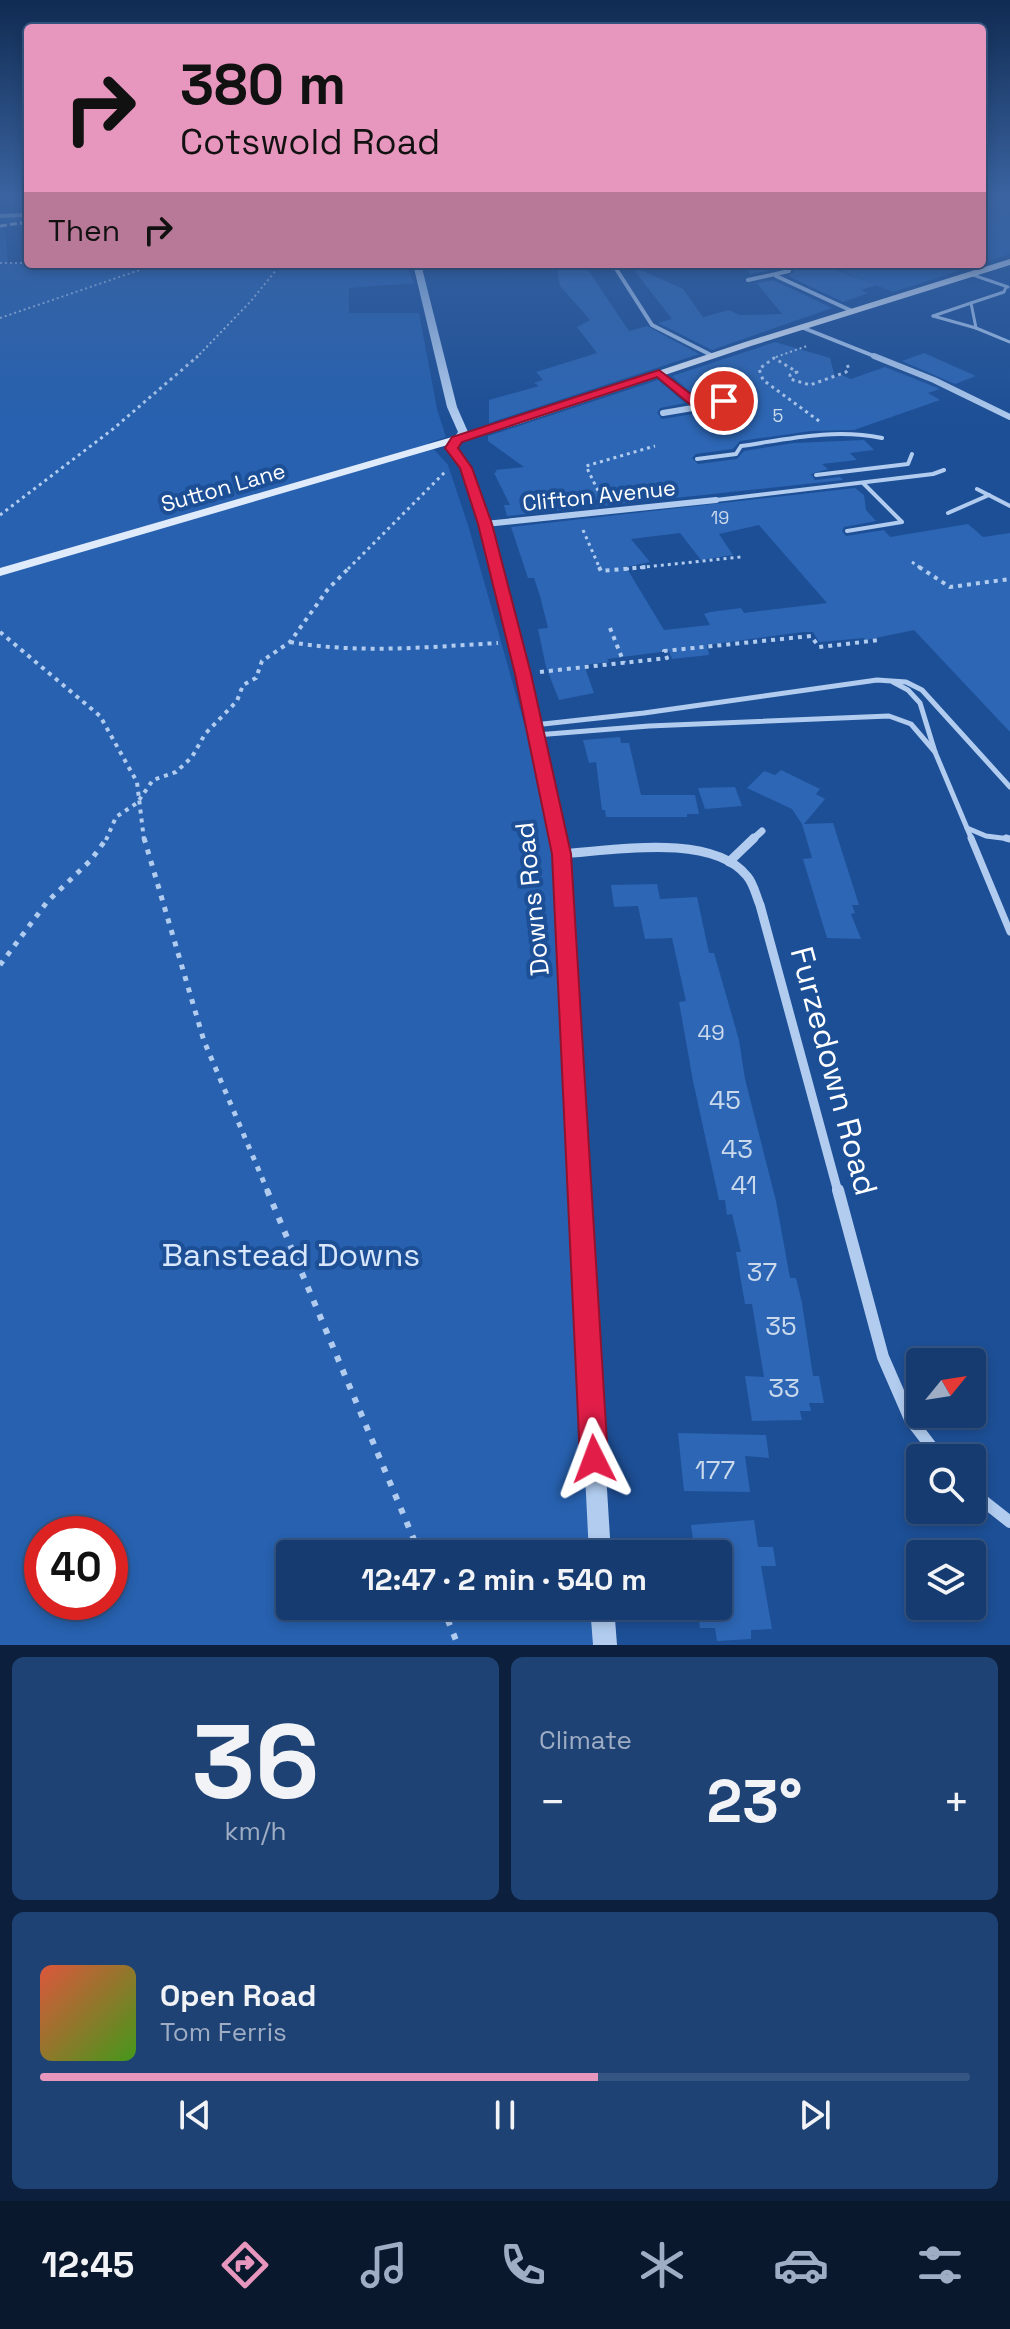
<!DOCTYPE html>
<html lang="en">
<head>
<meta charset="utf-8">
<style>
	body { margin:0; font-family:"Space Grotesk",sans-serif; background:#1f4275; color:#f1f3f6; height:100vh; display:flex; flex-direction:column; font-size:30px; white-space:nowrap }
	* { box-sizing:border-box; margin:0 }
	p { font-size:26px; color:#9eadc3 }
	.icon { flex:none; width:44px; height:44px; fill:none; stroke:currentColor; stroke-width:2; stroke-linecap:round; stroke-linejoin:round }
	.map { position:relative; height:1645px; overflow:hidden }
	.panel { display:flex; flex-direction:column; gap:12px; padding:12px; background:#0c203e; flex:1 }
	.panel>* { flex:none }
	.top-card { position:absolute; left:24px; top:24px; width:962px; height:244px; border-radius:8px; box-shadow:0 4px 12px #0003,0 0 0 2px #355583; background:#e797bd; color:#111; overflow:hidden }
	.needle { width:52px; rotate:60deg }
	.fabs { position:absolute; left:906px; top:1348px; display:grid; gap:16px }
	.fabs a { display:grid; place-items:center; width:80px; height:80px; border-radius:8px; background:#163b70; box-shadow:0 4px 12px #0003,0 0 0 2px #355583; font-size:40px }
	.speed { position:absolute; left:24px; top:1516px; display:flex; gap:16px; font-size:40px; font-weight:700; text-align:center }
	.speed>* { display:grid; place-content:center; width:104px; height:104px; border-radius:50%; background:#163b70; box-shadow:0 4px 12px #0003,0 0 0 2px #355583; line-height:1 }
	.speed .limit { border:12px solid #d22; background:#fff; color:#111 }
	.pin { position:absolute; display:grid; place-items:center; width:68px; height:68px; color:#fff; margin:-34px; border:4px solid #fff; border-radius:50%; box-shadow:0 2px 8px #0007 }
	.me { position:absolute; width:88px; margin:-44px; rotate:357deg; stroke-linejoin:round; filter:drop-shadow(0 0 6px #0008) }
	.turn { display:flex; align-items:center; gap:28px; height:168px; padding:0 24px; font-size:36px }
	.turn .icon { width:104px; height:104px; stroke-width:2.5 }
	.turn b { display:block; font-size:56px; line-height:68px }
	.then { display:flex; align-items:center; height:76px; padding:0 24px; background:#0003; gap:16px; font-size:30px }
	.big { font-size:60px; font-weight:700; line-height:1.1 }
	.panel .tile { flex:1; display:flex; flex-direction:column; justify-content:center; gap:12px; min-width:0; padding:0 28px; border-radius:12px; background:#1f4275 }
	.panel .dial { align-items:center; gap:0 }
	.dial b { font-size:104px; line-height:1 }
	.song { display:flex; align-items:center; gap:24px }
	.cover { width:96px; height:96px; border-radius:12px; background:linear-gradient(135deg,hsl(10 70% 55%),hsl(100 70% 35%)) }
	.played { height:8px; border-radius:4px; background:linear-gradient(90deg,#e797bd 60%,#355583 60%) }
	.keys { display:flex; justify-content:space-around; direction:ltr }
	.heat { display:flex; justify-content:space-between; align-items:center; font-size:44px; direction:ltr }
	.panel .tiles { flex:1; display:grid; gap:12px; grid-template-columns:1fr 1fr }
	.tile:last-child { grid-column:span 2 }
	.trip { position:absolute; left:276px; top:1540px; width:456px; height:80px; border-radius:8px; background:#163b70; box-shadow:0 4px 12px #0003,0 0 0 2px #355583; font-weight:700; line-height:80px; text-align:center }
	.dock { display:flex; height:128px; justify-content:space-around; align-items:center; background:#09182d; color:#9eadc3 }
	.dock .icon { width:56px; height:56px }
	.dock .active { color:#e797bd }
	.dock b { font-size:36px; color:#f1f3f6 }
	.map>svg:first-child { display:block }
</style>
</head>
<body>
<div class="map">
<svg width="1010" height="1645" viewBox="0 0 1010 1645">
	<rect width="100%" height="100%" fill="#1d4f96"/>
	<!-- green -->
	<g fill="#2761af" fill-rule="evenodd">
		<path d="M982 194H1010V254L982 263Z"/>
		<path d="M0 219H26L4 223 8 263 406 264 414 283 349 288V313H419L437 409 446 437 428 443 448 465 468 525 561 854 600 1554H290V1606H602L605 1645H0ZM42 1534H110V1602H42Z"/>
		<path d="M824 264H980L893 292Z"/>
	</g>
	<!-- building -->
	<g fill="#2d66b4" fill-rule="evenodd">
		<path d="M780 264H820L876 285 861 290 868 293 843 302 788 276 794 272 791 267 750 274 744 267Z"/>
		<path d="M630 265 683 289 703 317 729 310 740 315 782 314 757 283 773 280 832 308 712 350 658 323 672 319Z"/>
		<path d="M586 267 629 331 647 326 699 354 489 423V400L539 386 534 383 543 380 536 372 597 353 577 327 590 320 560 286 557 269Z"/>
		<path d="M775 342 830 358 835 377 842 375 851 379 885 367 940 389 928 393 940 400 854 430 811 431 740 441 733 449 696 454 692 458 698 464 737 459 744 451 794 443 864 440 874 450 850 453 857 460 822 464 828 469 811 474 815 480 840 477 843 480 507 516 504 505H510L494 473 497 472 495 470 524 467 488 441V436L658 380 685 403 660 408 657 413 662 419 754 404 758 398 752 392 701 401 672 376Z"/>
		<path d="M924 353 976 376 955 384 902 361Z"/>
		<path d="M855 488 864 495 866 510 876 521 844 527 842 531 846 536 884 530 890 537 968 524 983 537 1010 533V732L914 630 866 640 864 638 819 642 813 632H803L707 645 709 655 672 659 669 651 607 659 609 662 584 665 594 693 559 700 546 667 538 629 548 628 540 596 534 578H528L511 527ZM759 525 827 603 744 613 741 608 710 612 704 614 710 625 664 630 626 567 650 562 631 539 680 533 701 560 733 555 719 534Z"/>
		<path d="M620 737 621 743H629L641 795H695L699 814H687V817H606L605 810H602L596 762 589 763 583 740Z"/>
		<path d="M781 770 820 789 816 794 825 799 804 824 833 823 859 905H852L855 913 851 914 861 939 827 938 803 859 812 858 802 824 792 809 747 788 764 771 775 775Z"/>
		<path d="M735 787 742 806 705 809 698 788Z"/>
		<path d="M657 884 660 899 697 897 709 953H714L739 1040 745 1079 776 1201 790 1278H796L802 1303 813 1376H819L824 1403H809L811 1411H800L802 1420 752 1421 745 1376 764 1377 752 1304H745L736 1252H741L732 1214 727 1215 725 1200H719L693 1081 679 1002 686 1001 672 938 645 939 638 906 614 907 611 885Z"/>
		<path d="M678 1433 766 1435 769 1458 745 1456 750 1492 684 1491Z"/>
		<path d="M754 1520 758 1547H773L776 1566H761L772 1629 751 1630V1639L717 1641 715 1628H700L697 1606H718V1554H695L691 1525Z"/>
	</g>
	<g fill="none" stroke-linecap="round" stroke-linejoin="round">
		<!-- path-far4 -->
		<g stroke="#b1ccef" stroke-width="2" stroke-dasharray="2 3" stroke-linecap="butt">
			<path d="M0 263H28"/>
			<path d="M0 318 157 264"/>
			<path d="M776 357 807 346"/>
			<path d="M196 358 251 301 281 264"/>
		</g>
		<!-- path-far3 -->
		<g stroke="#b1ccef" stroke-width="3" stroke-dasharray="3 4" stroke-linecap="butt">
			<path d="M819 421 763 380 759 369 774 358 797 372 790 375V379L810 385 846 372 849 369 846 362"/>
			<path d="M601 497 586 466 655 446"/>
			<path d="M0 515 113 429 198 356"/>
			<path d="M583 530 600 569"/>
			<path d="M912 562 922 569"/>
			<path d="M348 569 447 470"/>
			<path d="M626 569 741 557"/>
		</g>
		<!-- path-far2 -->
		<g stroke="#b1ccef" stroke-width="4" stroke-dasharray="4 5" stroke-linecap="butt">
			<path d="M599 567 601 571 646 567"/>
			<path d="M919 567 950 587 1010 579"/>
			<path d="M610 628 624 663"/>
			<path d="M0 632 100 716 137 782 144 840"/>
			<path d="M290 642C359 654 428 647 498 643"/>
			<path d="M540 672 667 658 664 651 811 636 819 647 880 640"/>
			<path d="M106 840 116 817 137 803 153 780 176 772 192 757 205 734 237 701 243 685 256 678 262 661 290 642 328 589 350 567"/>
		</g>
		<!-- path-far1 -->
		<g stroke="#b1ccef" stroke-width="5" stroke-dasharray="5 7" stroke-linecap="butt">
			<path d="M144 838 204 1041 268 1192"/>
			<path d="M0 965 47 902 91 860 107 838"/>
		</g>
		<!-- path -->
		<g stroke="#b1ccef" stroke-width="6" stroke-dasharray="6 9" stroke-linecap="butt">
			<path d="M267 1190 420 1554"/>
			<path d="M442 1606 458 1645"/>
		</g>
		<!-- service-far3 -->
		<g stroke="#b1ccef" stroke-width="3">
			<path d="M970 274 1008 287"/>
			<path d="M1006 287 1004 292 971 303 976 328 1010 342"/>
			<path d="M933 316 976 328"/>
			<path d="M933 316 971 303"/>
		</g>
		<!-- service-far2 -->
		<g stroke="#b1ccef" stroke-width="4">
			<path d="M697 459 736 454 741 446C788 439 834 428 882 438"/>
			<path d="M816 475 908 464 912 454"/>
			<path d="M977 489 1010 506"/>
			<path d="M716 500 933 474 944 470"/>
			<path d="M948 513 989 495"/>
			<path d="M847 531 902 522 863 483"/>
		</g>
		<!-- service-far1 -->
		<g stroke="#b1ccef" stroke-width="5">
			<path d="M893 682 908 690 920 703 935 752 967 828 986 836 1010 839"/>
			<path d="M534 725 644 713 877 680 906 682 922 690 1010 787"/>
			<path d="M536 735 649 726 889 716 911 724 935 752"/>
			<path d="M967 828 972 840"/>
		</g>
		<!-- service -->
		<g stroke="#b1ccef" stroke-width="7">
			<path d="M971 838 1010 932"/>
			<path d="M1006 838 1010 839"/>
		</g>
		<!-- minor-far4 -->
		<g stroke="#b1ccef" stroke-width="4">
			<path d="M613 264 652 325 713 356"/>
			<path d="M776 276 852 311"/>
			<path d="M748 280 789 271"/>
			<path d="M801 327 879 358"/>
		</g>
		<!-- minor-far3 -->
		<g stroke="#b1ccef" stroke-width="6">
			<path d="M874 356 934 380 1010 417"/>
			<path d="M659 373 697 405"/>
			<path d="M663 413 752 398"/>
			<path d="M485 524 716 500"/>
		</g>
		<!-- minor-far2 -->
		<path stroke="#b1ccef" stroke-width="7" d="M752 840 762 831"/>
		<!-- minor-far1 -->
		<g stroke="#b1ccef" stroke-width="9">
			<path d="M561 854C611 851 711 832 747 876 754 884 756 896 760 905L838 1192"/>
			<path d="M729 862 754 838"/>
		</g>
		<!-- minor -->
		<g stroke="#b1ccef" stroke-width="12">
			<path d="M838 1190 883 1357 910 1419 940 1458"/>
			<path d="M972 1492 1010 1522"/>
		</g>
		<!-- tertiary -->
		<g fill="#b1ccef" fill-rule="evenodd">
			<path d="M413 264H421L457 407 468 432 457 448 471 468 490 524 529 674 568 854 611 1554H589L554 854 517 674 480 524 461 468 447 448 458 432 447 407Z"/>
			<path d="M590 1606H614L617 1645H593Z"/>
		</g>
		<!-- secondary -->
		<g fill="#dfeafb" fill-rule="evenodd">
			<path d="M982 194H990L986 196Z"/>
			<path d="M28 213V217L0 218V214Z"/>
			<path d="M1010 259V265L751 346 519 424 0 576V568L511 420 745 342Z"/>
		</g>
		<!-- rail -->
		<path stroke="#fff" stroke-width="3" stroke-dasharray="7 3" stroke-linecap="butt" d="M0 226 28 222"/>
	</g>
	<!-- sky -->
	<linearGradient id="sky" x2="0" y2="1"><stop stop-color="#102b52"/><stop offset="0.46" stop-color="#3a63a0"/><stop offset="1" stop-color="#3a63a0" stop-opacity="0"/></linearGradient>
	<rect width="1010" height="424" fill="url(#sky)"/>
	<!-- route -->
	<path fill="#e11d48" stroke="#92132f" stroke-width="2" d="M659 370 700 401 724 398 730 401 724 405 693 407 657 377 462 442 458 448 472 468 492 524 531 674 571 854 608 1459 604 1468 594 1473 585 1468 580 1459 552 854 515 674 478 524 460 468 445 448 452 437Z"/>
	<g text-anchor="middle" stroke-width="8" stroke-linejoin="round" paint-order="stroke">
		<!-- far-number labels -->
		<g font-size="18" fill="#cad9ec">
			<text x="778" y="422">5</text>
			<text x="720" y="524">19</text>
		</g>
		<!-- far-street labels -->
		<g font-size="22" fill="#fff" stroke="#1d4f96">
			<text transform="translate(223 487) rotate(-16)" y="8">Sutton Lane</text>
			<text transform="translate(599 495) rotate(-6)" y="8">Clifton Avenue</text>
		</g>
		<!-- number labels -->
		<g font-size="22" fill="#cad9ec">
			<text x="711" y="1040">49</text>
		</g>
		<!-- street labels -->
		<g font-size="26" fill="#fff" stroke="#1d4f96">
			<text transform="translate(532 899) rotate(-96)" y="9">Downs Road</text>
		</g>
		<!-- near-number labels -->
		<g font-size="26" fill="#cad9ec">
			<text x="725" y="1109">45</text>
			<text x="737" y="1158">43</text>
			<text x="744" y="1194">41</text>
			<text x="762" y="1281">37</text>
			<text x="781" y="1335">35</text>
			<text x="784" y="1397">33</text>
			<text x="715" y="1479">177</text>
		</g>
		<!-- near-street labels -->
		<g font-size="32" fill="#fff" stroke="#1d4f96">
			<text transform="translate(834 1071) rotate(75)" y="11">Furzedown Road</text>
		</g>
		<!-- near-park labels -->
		<g font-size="32" fill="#d8e7fb" stroke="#1d4f96">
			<text x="291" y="1266">Banstead Downs</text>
		</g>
	</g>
</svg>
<div class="fabs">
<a><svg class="needle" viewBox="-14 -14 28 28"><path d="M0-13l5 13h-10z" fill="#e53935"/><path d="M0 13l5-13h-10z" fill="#9eadc3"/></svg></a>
<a><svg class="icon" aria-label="search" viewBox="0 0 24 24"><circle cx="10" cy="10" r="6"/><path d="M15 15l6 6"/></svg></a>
<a><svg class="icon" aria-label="layers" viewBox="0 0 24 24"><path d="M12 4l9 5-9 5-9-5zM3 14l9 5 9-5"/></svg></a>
</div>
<div class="speed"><div class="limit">40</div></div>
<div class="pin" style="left:724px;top:401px;background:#d93025"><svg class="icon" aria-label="arrive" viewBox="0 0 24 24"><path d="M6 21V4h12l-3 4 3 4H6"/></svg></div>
<svg class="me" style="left:594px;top:1459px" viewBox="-20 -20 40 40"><path d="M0-17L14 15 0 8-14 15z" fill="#e11d48" stroke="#fff" stroke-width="4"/></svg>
<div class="trip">12:47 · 2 min · 540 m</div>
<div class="top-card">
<div class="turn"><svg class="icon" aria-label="right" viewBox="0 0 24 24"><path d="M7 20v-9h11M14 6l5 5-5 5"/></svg><div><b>380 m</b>Cotswold Road</div></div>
<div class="then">Then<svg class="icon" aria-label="right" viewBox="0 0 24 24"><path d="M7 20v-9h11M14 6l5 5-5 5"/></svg></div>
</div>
</div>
<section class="panel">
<div class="tiles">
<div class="tile dial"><b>36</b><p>km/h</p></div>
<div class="tile"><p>Climate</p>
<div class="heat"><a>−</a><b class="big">23°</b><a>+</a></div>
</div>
<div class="tile">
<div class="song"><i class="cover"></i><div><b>Open Road</b><p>Tom Ferris</p></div></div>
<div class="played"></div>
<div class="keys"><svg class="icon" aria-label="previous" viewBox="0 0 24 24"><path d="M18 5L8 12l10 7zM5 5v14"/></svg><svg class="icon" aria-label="pause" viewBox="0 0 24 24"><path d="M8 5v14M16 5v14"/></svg><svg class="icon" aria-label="next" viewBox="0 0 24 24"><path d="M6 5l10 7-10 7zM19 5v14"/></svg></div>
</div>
</div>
</section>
<nav class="dock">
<b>12:45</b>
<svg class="icon active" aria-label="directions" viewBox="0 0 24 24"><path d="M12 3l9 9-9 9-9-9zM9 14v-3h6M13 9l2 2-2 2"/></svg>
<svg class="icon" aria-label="music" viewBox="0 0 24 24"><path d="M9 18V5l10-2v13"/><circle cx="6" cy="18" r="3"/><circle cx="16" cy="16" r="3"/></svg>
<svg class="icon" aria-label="phone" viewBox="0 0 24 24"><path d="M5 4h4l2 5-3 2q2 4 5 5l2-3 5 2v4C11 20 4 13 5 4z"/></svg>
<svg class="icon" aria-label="climate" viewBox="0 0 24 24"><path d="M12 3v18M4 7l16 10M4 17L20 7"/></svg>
<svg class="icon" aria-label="car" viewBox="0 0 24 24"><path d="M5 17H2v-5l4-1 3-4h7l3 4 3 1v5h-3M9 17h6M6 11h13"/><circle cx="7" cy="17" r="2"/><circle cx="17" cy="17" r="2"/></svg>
<svg class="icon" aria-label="filters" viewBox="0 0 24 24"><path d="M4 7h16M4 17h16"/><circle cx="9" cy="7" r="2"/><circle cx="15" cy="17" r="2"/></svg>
</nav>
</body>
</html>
